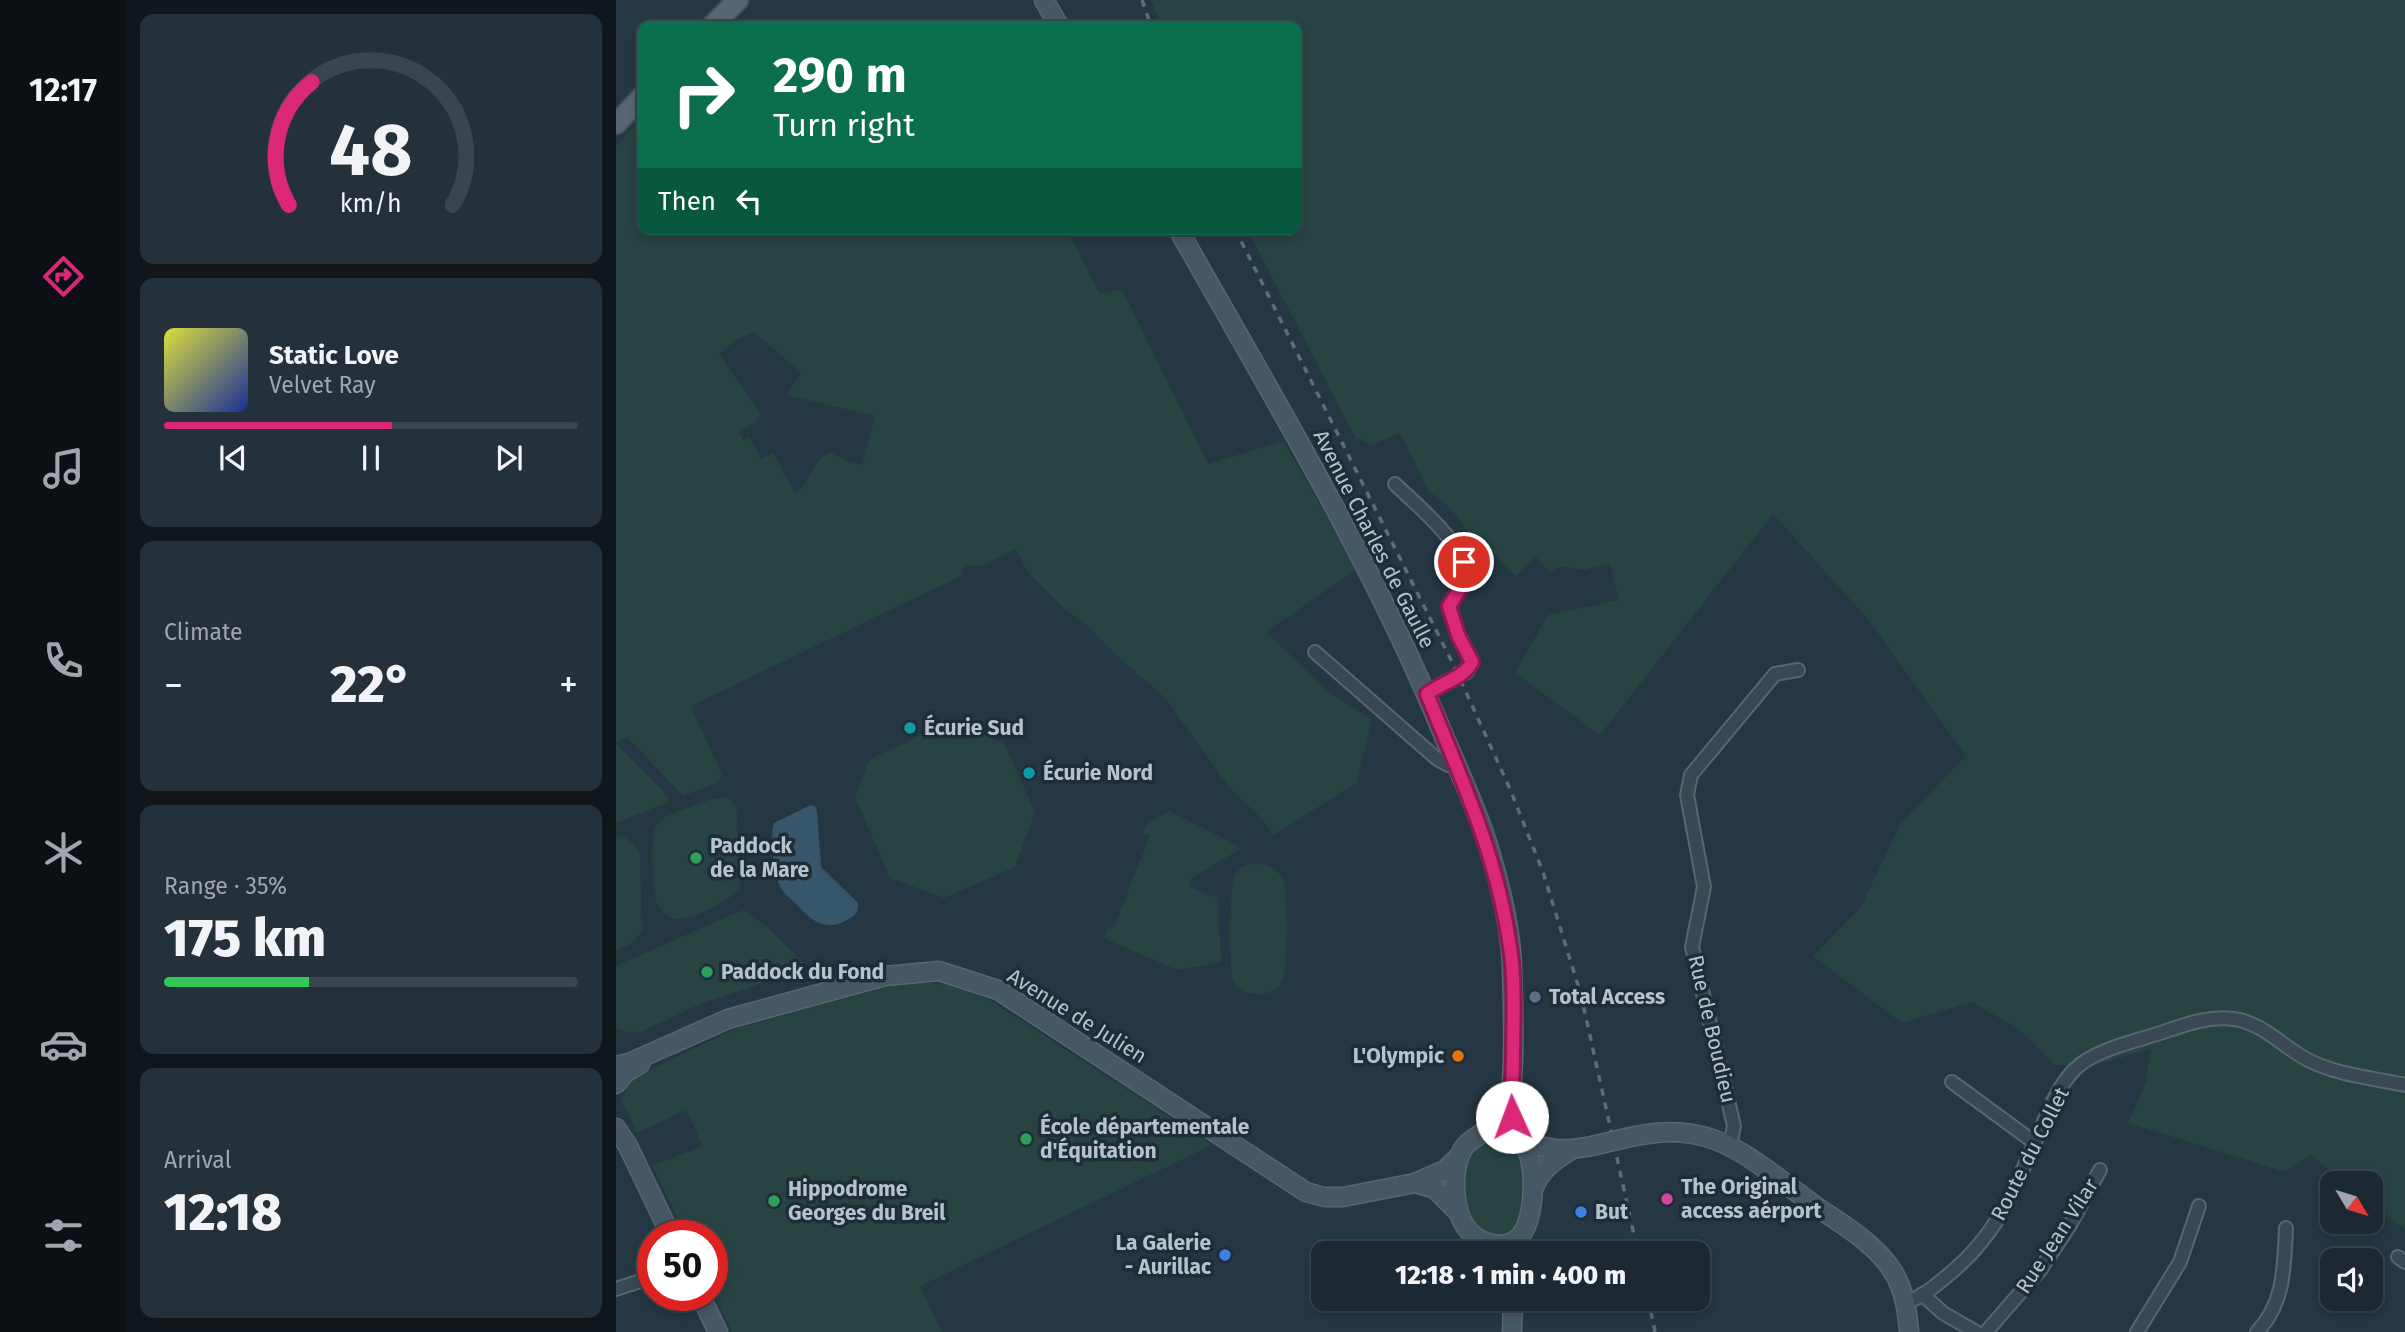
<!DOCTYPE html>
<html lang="en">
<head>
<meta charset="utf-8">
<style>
	body { margin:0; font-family:"Fira Sans",sans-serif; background:#25313a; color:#f1f3f6; height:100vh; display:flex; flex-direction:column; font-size:26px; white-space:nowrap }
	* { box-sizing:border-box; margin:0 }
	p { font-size:23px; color:#a0a6ac }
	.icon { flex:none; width:38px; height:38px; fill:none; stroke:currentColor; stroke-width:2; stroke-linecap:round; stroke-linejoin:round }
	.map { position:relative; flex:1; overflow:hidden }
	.sheet { display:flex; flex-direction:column; gap:14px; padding:14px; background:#0f171c; width:490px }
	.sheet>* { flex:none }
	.top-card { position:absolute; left:21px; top:21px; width:665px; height:214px; border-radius:14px; box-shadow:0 4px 10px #0003,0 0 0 2px #3a454d; background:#0b6e4f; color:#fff; overflow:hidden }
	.needle { width:46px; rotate:128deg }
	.controls { position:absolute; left:1704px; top:1171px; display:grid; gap:14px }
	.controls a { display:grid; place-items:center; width:63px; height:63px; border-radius:14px; background:#1c2932; box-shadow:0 4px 10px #0003,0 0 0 2px #3a454d; font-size:35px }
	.speed { position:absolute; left:21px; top:1220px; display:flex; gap:14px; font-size:35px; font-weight:700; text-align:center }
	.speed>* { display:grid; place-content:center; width:91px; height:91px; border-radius:50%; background:#1c2932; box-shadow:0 4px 10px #0003,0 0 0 2px #3a454d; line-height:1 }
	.speed .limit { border:10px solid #d22; background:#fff; color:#111 }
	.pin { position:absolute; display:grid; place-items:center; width:60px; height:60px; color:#fff; margin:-30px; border:4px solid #fff; border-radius:50%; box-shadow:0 2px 7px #0007 }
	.me { position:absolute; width:77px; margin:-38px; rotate:358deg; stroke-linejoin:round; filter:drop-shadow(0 0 5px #0008) }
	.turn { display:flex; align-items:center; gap:24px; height:147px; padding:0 21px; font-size:32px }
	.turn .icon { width:91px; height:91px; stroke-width:2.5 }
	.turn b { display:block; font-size:49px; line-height:60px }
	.then { display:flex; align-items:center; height:66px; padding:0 21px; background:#0003; gap:14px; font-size:26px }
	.big { font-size:52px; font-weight:800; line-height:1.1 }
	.sheet .tile { flex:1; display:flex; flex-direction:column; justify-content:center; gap:10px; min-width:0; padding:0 24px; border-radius:14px; background:#25313a }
	.sheet .dial { align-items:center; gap:0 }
	.dial svg { height:182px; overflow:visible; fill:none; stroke:#3a454d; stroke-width:7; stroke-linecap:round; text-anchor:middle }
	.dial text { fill:#f1f3f6; stroke:none }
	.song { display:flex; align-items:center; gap:21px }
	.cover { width:84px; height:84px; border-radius:10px; background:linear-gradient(135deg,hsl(60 70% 55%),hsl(230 70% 35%)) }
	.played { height:7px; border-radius:4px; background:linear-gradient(90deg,#db2777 55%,#3a454d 55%) }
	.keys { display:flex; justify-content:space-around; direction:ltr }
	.heat { display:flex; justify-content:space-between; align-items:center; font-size:38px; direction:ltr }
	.charge { height:10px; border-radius:5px; background:linear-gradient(90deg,#34c759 35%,#3a454d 0) }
	.trip { position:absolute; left:695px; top:1241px; width:399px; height:70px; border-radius:14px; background:#1c2932; box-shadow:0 4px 10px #0003,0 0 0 2px #3a454d; font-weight:800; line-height:70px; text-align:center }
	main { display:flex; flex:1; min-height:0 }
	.dock { display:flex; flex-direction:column; width:126px; justify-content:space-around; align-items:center; background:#0b1014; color:#a0a6ac }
	.dock .icon { width:49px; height:49px }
	.dock .active { color:#db2777 }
	.dock b { font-size:32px; color:#f1f3f6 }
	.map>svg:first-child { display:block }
</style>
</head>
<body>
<main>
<nav class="dock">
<b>12:17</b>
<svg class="icon active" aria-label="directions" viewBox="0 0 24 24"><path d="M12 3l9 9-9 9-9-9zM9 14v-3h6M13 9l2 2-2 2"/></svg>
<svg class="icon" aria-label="music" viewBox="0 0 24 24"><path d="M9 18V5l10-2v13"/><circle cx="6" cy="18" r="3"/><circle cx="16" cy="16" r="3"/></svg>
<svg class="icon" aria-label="phone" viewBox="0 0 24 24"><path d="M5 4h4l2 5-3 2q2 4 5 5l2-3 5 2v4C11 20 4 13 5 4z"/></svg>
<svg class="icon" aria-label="climate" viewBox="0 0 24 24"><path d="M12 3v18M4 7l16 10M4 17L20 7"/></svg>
<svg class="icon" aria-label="car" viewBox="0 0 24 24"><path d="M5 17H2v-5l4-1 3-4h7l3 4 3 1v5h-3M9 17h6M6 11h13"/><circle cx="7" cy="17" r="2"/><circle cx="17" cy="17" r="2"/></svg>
<svg class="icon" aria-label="filters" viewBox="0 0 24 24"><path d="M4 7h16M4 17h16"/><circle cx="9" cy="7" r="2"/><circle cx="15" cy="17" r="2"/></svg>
</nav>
<section class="sheet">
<div class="tile dial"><svg viewBox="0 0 100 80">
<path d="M14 69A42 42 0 1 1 86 69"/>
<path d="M14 69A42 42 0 0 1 24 15" stroke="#db2777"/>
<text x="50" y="56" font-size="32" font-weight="700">48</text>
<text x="50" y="72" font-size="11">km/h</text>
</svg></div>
<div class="tile">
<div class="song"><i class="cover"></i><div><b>Static Love</b><p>Velvet Ray</p></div></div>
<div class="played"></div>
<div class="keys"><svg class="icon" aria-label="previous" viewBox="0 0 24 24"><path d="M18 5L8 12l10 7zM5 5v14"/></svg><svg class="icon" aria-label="pause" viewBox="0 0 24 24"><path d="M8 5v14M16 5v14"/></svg><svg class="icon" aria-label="next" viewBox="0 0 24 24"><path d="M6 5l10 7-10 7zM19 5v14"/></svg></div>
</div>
<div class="tile"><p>Climate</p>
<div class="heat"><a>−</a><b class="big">22°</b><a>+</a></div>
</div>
<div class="tile"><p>Range · 35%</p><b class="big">175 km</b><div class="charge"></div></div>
<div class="tile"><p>Arrival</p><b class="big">12:18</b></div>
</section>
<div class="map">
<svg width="1789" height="1332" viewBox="0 0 1789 1332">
	<rect width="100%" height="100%" fill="#253743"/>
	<!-- green -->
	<g fill="#274442" fill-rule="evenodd">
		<path d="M535 0H1789V1229L1755 1203V1183H1730L1695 1155 1669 1172 1512 1123 1530 1083 1534 1049 1483 1064 1440 1065 1404 1030 1356 1002 1286 1023 1197 956 1245 907 1285 823 1350 756 1252 619 1157 514 984 735 899 673 932 615 1003 600 994 563 968 570 945 566 935 573 920 557 900 576 872 548 864 535 857 540C845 521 833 503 813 492L784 433 755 445 739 437 631 229H681V26H545Z"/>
		<path d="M26 119V229H451L484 294 506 289 592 464 667 441 741 569 650 632 713 692 756 720 741 783 657 835C644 813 630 805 613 787L549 698 498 653 468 622 450 610 411 571 400 549 368 565 348 566 347 575 75 706 106 775 102 782 67 796 11 737 0 743V146ZM138 332 185 373 170 395 259 416 246 465 233 462 214 452C196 460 195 483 179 493L157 453 145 459 134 437 127 440 123 432 140 422 145 414 103 354 119 341Z"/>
		<path d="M332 722 388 743 419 812 399 867 328 898 274 878 239 797 253 760Z"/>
		<path d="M0 743 53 797 51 803 0 823Z"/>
		<path d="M111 797 120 807 121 814 124 889C114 900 71 924 57 918 50 916 44 908 40 902 39 885 30 833 44 821 50 815 62 812 69 809 83 803 97 798 111 797Z"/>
		<path d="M553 811 619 844 624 849 576 878 573 887 602 898 605 962 561 970 488 938 491 929 498 927 534 836 527 833 531 824Z"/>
		<path d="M6 836 18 844 24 854 26 931 16 943 0 951V837Z"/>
		<path d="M642 863C653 865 662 869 667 880 672 892 672 969 666 981 661 991 650 995 639 994 631 994 621 989 617 981 613 970 613 885 619 875 624 866 632 864 642 863Z"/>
		<path d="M126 910 149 925 189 964 188 969 82 1005 27 1031 13 1033 0 1028V966Z"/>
		<path d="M306 982 341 986 372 999 596 1145 304 1286 326 1332H116L96 1291V1236L70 1235 36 1166 87 1146 70 1110 21 1133 5 1098 9 1093 12 1081 108 1034 133 1025 278 985Z"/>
		<path d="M879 1136C884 1138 890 1139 894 1142 913 1153 914 1205 903 1222 899 1229 890 1234 881 1235 845 1239 849 1191 849 1168 849 1149 863 1143 879 1136Z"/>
	</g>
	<!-- water -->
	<path fill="#38566b" d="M195 805 200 807 201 812 205 867 242 903C243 911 239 916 231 920 209 933 195 920 180 904 175 899 168 894 165 888 157 876 154 836 158 823Z"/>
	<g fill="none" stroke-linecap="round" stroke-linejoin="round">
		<defs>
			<g id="street">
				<path d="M779 484C798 503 860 552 848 583 846 590 838 598 833 605L842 634 856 662 851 672"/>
				<path d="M699 652 820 758 832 765 839 762"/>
				<path d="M1336 1082 1419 1143"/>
				<path d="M1114 1146 1118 1126 1076 947 1088 887 1071 795 1075 775 1159 674 1182 670"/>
				<path d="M1782 1257 1789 1262"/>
				<path d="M0 1289 37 1277"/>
				<path d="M1306 1294 1327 1313 1360 1332"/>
				<path d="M1289 1303C1307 1297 1323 1283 1337 1271 1386 1229 1400 1184 1425 1128 1434 1108 1443 1085 1459 1069 1479 1050 1516 1042 1541 1034 1566 1026 1592 1015 1618 1019 1647 1023 1667 1047 1692 1060 1721 1075 1757 1078 1789 1085"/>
				<path d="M1370 1332 1424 1270 1454 1225 1484 1170"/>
				<path d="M1521 1332 1564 1262 1583 1206"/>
				<path d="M1641 1332C1669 1303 1668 1266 1670 1228"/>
			</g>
			<g id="secondary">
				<path d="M428 0 443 26"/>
				<path d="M562 229C657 397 757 562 830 741 844 773 859 806 870 839 883 880 895 926 896 969 897 999 898 1029 897 1059 896 1089 892 1108 903 1137"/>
				<path d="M0 1066 13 1063 112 1019 269 976 323 971 382 990 690 1192 708 1197H727L799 1183 829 1170 843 1156"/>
				<path d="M0 1084 9 1073 24 1064"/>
				<path d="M0 1128 12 1146 55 1236"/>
				<path d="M869 1131C881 1130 895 1130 904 1139 922 1155 920 1217 905 1235 891 1252 865 1244 853 1231 836 1214 834 1165 849 1146 855 1139 863 1136 870 1130 882 1121 887 1108 893 1095"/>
				<path d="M1010 1138C1038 1132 1062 1129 1090 1137 1127 1147 1166 1182 1198 1205 1222 1222 1251 1238 1270 1262 1287 1282 1291 1306 1293 1332"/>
				<path d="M905 1139C929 1151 950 1151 976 1146"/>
				<path d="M799 1183 819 1189 841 1211"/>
				<path d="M917 1189C925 1170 937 1161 955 1150"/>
				<path d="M84 1295 102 1332"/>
				<path d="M896 1332 897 1298"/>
			</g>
			<g id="primary">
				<path d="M96 26 122 0"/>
				<path d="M0 124 26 97"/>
			</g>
		</defs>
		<!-- street casing -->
		<use href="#street" stroke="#57666f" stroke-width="16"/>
		<!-- secondary casing -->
		<use href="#secondary" stroke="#57666f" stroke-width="21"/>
		<!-- primary casing -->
		<use href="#primary" stroke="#46545e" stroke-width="23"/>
		<!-- street -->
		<use href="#street" stroke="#394852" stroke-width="12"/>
		<!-- secondary -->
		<use href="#secondary" stroke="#475865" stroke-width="18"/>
		<!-- primary -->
		<use href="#primary" stroke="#576772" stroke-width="19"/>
		<!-- rail -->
		<g stroke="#5b6d79" stroke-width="3.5" stroke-dasharray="7 7" stroke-linecap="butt">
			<path d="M526 0 535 26"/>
			<path d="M619 229 839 668 894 789 927 872 965 995 1022 1253"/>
			<path d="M1032 1298 1039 1332"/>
		</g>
		<defs>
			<path id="street-bridge" d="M823 685 851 672"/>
			<path id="secondary-bridge" d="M976 1146 1010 1138"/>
		</defs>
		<!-- street-bridge casing -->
		<use href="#street-bridge" stroke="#57666f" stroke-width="16" stroke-linecap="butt"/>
		<!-- secondary-bridge casing -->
		<use href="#secondary-bridge" stroke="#57666f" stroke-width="21" stroke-linecap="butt"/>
		<!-- street-bridge -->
		<use href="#street-bridge" stroke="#394852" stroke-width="12"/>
		<!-- secondary-bridge -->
		<use href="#secondary-bridge" stroke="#475865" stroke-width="18"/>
	</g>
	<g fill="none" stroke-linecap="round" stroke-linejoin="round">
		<defs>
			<path id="route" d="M848 562 849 581 833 606 842 635 856 662C848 678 825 683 811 694 848 785 885 864 896 963 899 994 897 1027 897 1059 897 1079 894 1097 896 1117"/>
		</defs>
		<!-- route casing -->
		<use href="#route" stroke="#8e194d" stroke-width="18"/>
		<!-- route -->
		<use href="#route" stroke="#db2777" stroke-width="12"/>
	</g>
	<!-- markers -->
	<g fill="#0f9aa8" stroke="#1e2d38" stroke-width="2.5">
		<circle cx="294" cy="728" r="7"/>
		<circle cx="413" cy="773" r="7"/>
	</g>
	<g fill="#2e9e5b" stroke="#1e2d38" stroke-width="2.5">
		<circle cx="80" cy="858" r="7"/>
		<circle cx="91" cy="972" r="7"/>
		<circle cx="410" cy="1139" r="7"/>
		<circle cx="158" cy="1201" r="7"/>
	</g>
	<circle fill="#5c6f8a" stroke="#1e2d38" stroke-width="2.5" cx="919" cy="997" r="7"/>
	<circle fill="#e8710a" stroke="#1e2d38" stroke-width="2.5" cx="842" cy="1056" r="7"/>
	<circle fill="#d1479c" stroke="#1e2d38" stroke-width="2.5" cx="1051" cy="1199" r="7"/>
	<g fill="#3f7fe0" stroke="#1e2d38" stroke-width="2.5">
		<circle cx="965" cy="1212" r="7"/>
		<circle cx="609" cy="1255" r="7"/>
	</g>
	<g text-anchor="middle" stroke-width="7" stroke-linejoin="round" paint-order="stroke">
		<!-- street labels -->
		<g font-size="21" fill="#b6c3cc" stroke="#1e2d38">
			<text transform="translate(758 539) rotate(63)" y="7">Avenue Charles de Gaulle</text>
			<text transform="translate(461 1016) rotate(32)" y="7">Avenue de Julien</text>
			<text transform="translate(1096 1029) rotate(77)" y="7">Rue de Boudieu</text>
			<text transform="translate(1414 1154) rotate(-63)" y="7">Route du Collet</text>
			<text transform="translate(1441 1236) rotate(-57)" y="7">Rue Jean Vilar</text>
		</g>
		<!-- poi labels -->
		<g font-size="21" font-weight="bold" fill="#b6c3cc" stroke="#1e2d38" text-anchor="start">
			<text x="308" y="735">Écurie Sud</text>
			<text x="427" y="780">Écurie Nord</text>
			<text x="94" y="853">Paddock<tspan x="94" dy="24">de la Mare</tspan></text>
			<text x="105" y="979">Paddock du Fond</text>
			<text x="933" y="1004">Total Access</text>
			<text x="828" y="1063" text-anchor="end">L'Olympic</text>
			<text x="424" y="1134">École départementale<tspan x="424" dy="24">d'Équitation</tspan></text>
			<text x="1065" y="1194">The Original<tspan x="1065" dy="24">access aérport</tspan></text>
			<text x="172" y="1196">Hippodrome<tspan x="172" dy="24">Georges du Breil</tspan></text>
			<text x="979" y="1219">But</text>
			<text x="595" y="1250" text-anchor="end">La Galerie<tspan x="595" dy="24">- Aurillac</tspan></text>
		</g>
	</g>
</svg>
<div class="controls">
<a><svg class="needle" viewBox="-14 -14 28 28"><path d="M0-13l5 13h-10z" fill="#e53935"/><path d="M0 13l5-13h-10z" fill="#a0a6ac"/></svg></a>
<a><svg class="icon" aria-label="sound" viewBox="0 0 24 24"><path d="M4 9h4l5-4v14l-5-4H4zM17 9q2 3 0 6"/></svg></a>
</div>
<div class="speed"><div class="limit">50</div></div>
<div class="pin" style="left:848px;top:562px;background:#d93025"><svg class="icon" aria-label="arrive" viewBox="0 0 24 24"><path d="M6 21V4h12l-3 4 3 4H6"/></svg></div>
<svg class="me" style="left:896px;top:1117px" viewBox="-20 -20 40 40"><circle r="19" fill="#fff"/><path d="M0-13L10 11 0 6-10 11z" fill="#db2777"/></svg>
<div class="trip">12:18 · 1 min · 400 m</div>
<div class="top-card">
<div class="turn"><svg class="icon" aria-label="right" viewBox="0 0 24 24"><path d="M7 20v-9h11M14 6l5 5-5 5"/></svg><div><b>290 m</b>Turn right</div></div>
<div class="then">Then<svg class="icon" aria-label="left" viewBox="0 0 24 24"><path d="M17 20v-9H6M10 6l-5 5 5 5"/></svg></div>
</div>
</div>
</main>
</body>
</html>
